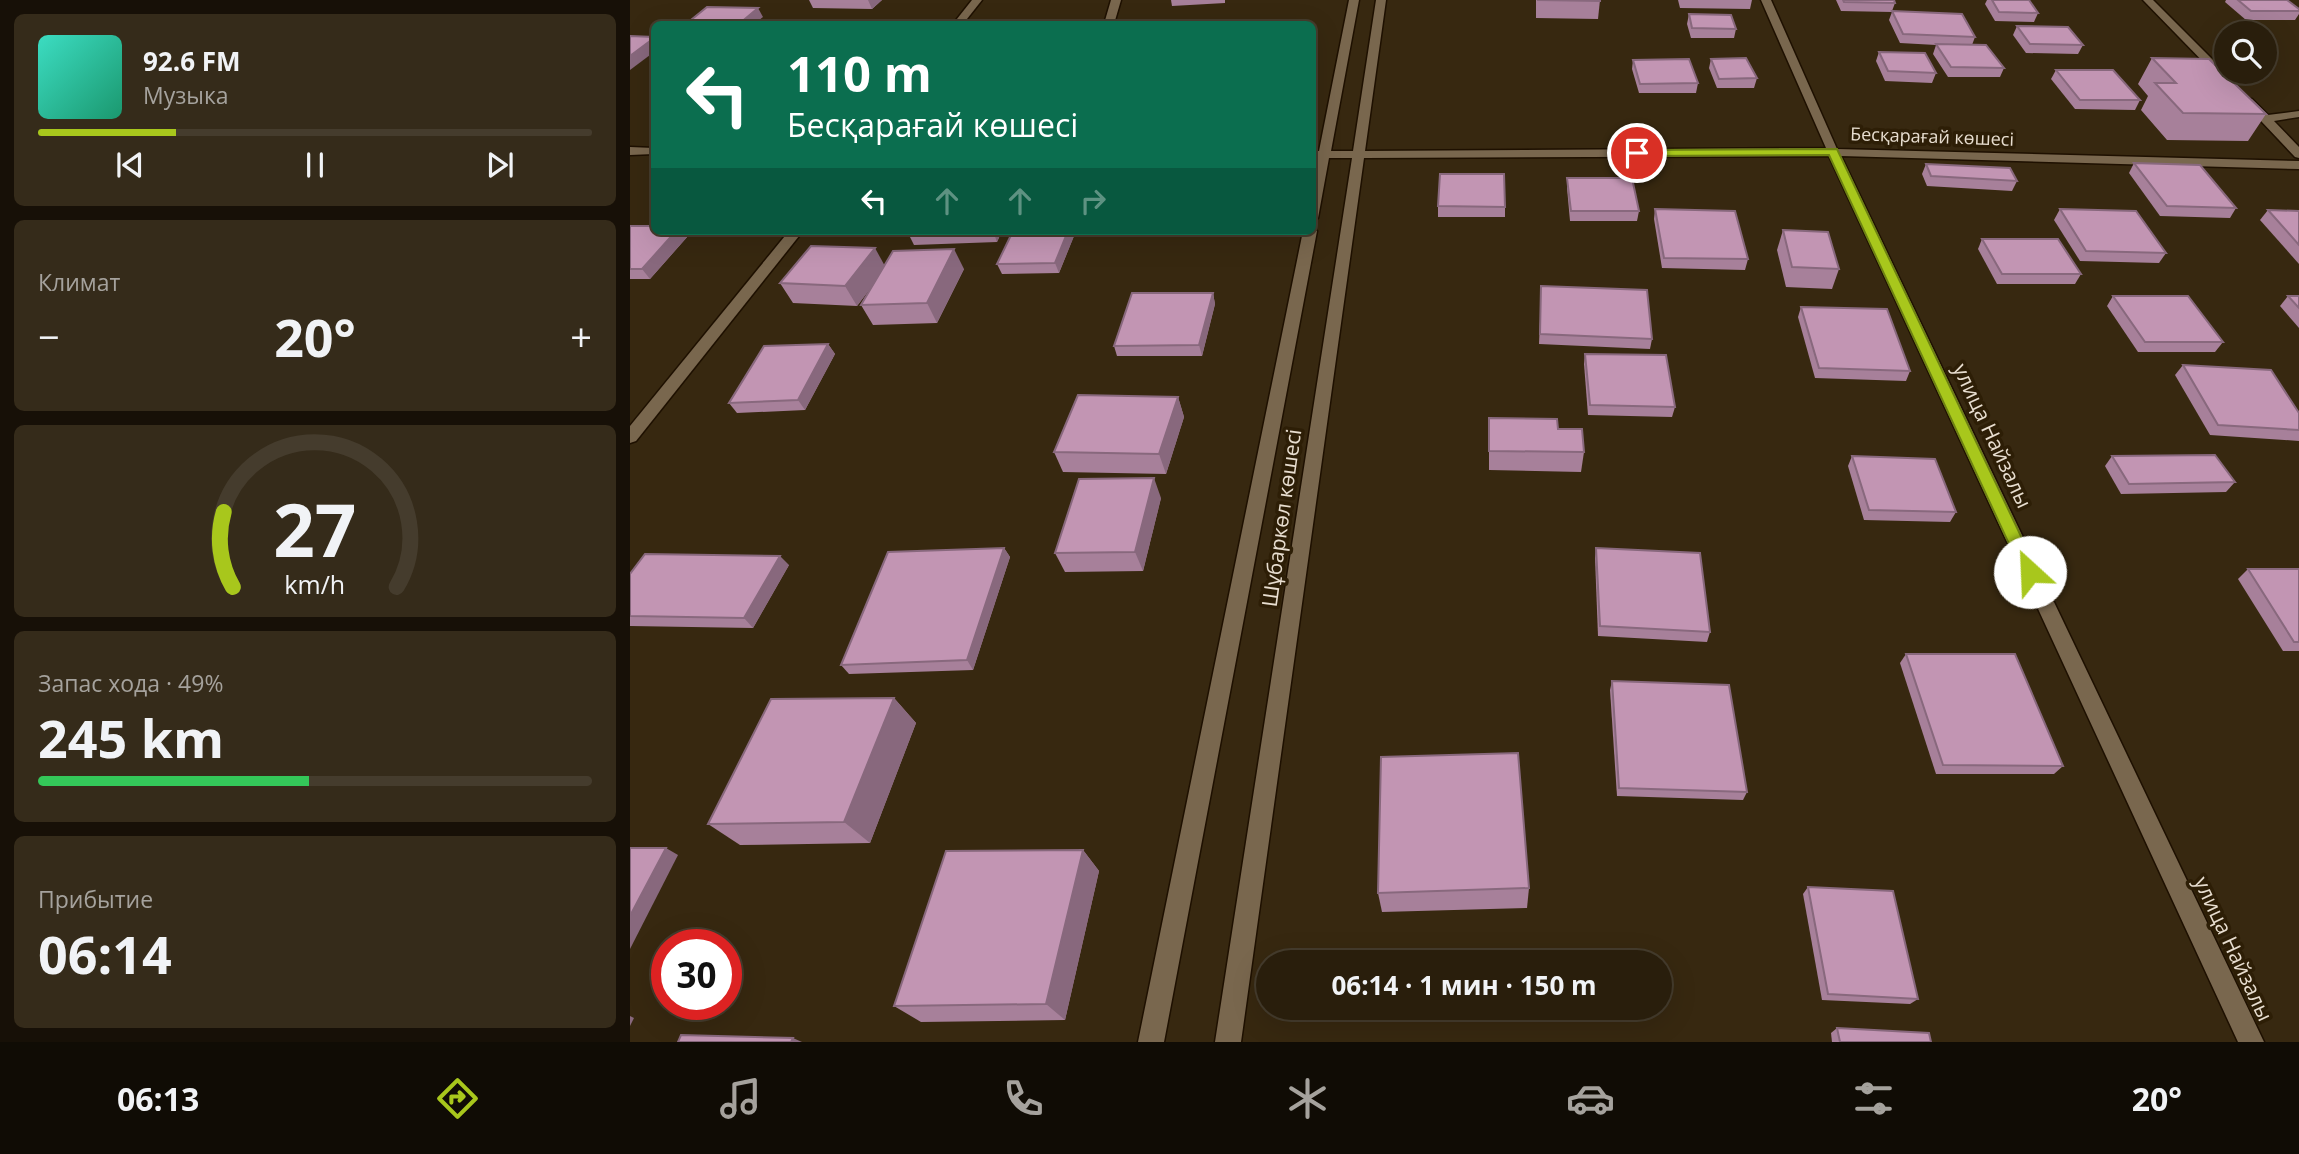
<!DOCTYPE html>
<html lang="ru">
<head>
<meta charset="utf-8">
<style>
	body { margin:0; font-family:"Open Sans",sans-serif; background:#352b1a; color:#f1f3f6; height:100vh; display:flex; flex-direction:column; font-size:26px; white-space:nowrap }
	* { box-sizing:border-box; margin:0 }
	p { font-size:23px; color:#a5a29d }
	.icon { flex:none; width:38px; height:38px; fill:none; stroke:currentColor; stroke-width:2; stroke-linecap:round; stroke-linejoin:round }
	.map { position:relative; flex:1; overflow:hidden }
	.panel { display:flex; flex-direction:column; gap:14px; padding:14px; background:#171007; width:630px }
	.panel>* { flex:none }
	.guide { position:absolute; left:21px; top:21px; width:665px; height:214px; border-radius:10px; box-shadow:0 7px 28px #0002,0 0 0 2px #453c2d; background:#0b6e4f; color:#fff; overflow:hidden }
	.fabs { position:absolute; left:1584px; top:21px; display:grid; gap:14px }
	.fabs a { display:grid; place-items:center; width:63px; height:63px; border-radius:50%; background:#291e0c; box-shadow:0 7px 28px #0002,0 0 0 2px #453c2d; font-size:35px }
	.speed { position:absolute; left:21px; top:929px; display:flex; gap:14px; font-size:35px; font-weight:700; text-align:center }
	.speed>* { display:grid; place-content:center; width:91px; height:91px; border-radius:50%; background:#291e0c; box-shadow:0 7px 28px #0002,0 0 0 2px #453c2d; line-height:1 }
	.speed .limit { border:10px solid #d22; background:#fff; color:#111 }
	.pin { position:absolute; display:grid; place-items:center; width:60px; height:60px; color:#fff; margin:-30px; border:4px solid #fff; border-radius:50%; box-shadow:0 2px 7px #0007 }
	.me { position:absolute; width:77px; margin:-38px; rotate:335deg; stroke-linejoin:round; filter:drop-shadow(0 0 5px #0008) }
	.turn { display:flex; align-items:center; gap:24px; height:147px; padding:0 21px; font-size:32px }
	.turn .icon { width:91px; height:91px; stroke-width:2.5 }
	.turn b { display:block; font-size:49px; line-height:60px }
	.lanes { display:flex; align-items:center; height:66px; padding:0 21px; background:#0003; justify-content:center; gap:35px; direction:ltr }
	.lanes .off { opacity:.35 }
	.big { font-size:52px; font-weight:700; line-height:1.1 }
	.panel .tile { flex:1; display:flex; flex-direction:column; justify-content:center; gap:10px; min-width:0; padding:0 24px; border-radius:10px; background:#352b1a }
	.panel .dial { align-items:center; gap:0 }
	.dial svg { height:182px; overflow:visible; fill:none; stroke:#453c2d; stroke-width:7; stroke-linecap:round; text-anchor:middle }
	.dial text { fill:#f1f3f6; stroke:none }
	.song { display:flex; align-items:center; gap:21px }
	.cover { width:84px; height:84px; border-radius:10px; background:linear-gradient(135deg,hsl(170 70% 55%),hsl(160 70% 35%)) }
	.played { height:7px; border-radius:4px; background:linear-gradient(90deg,#a8c71c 25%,#453c2d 25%) }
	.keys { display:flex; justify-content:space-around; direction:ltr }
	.heat { display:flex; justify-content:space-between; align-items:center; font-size:38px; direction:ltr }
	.charge { height:10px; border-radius:5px; background:linear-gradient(90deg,#34c759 49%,#453c2d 0) }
	.trip { position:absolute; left:626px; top:950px; width:416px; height:70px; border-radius:35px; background:#291e0c; box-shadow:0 7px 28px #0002,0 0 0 2px #453c2d; font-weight:700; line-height:70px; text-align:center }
	.menu { display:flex; height:112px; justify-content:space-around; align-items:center; background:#100c05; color:#a5a29d }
	.menu .icon { width:49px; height:49px }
	.menu .selected { color:#a8c71c }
	.menu b { font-size:32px; color:#f1f3f6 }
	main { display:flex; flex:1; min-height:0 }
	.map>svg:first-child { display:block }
</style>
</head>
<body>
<main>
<section class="panel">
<div class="tile">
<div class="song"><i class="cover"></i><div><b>92.6 FM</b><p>Музыка</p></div></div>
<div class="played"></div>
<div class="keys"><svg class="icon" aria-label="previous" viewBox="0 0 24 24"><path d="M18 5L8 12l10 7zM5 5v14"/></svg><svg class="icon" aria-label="pause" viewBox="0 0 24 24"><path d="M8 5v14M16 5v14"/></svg><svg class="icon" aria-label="next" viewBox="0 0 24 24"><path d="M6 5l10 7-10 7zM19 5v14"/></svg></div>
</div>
<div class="tile"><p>Климат</p>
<div class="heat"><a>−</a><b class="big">20°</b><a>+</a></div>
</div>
<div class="tile dial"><svg viewBox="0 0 100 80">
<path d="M14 69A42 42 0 1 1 86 69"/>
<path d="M14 69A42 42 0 0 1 10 36" stroke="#a8c71c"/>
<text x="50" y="56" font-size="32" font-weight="700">27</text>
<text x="50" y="72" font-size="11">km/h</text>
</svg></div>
<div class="tile"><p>Запас хода · 49%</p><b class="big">245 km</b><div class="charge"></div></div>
<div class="tile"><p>Прибытие</p><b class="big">06:14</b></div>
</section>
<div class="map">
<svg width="1669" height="1042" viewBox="0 0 1669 1042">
	<rect width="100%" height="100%" fill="#372810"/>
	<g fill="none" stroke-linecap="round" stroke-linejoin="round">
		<defs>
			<g id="minor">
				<path d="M342 0H352L333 24H323Z"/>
				<path d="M481 0H491L484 24H474Z"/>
				<path d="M719 0H729L701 151H723L746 0H756L735 151 1196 148 1131 0H1141L1207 149 1669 161V169L1211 156 1634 1042H1608L1199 156 734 158 611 1042H585L722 158H699L688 218 682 222V183L687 159H682V151H689Z"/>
				<path d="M1513 0H1523L1595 72V76H1587Z"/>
				<path d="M1614 99H1622L1638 115 1669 111V117L1644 121 1669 147V158L1665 157 1614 103Z"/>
				<path d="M0 147 24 148V154L0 155Z"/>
				<path d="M682 228 687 231 534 1042H508L673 231H682Z"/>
				<path d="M159 231H173L6 441 0 443V426Z"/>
			</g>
		</defs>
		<!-- minor casing -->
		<use href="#minor" stroke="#1e1000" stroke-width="3"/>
		<!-- minor -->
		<use href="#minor" fill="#79674e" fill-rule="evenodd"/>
	</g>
	<!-- wall -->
	<g fill="#a7809a">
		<path d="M179 0H252L242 9 183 8Z"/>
		<path d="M541 0H595V3L542 6Z"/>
		<path d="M906 0H970L968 19 906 18Z"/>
		<path d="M1048 0H1122L1120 9 1050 8Z"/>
		<path d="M1206 0H1264L1265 3 1262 11 1345 37 1342 45 1374 68 1370 77H1318L1303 54 1306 45 1270 43 1259 20 1262 12 1211 11Z"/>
		<path d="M1357 0H1399L1408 13 1404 22 1365 21 1355 4Z"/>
		<path d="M1596 0H1657L1669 9V14L1665 20H1616L1595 2Z"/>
		<path d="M1059 14 1106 29 1104 38H1061L1057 24Z"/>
		<path d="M1387 26 1453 45 1448 54 1396 53 1383 35Z"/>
		<path d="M1249 52 1306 73 1302 83 1255 81 1246 61Z"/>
		<path d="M1522 58 1636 114 1618 141 1537 140 1511 110 1518 96 1508 84Z"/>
		<path d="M1081 59 1127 78 1124 88H1087L1079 68Z"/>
		<path d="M1003 60 1068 83 1066 93H1009L1002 69Z"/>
		<path d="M1426 70 1510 100 1505 110 1445 109 1421 79Z"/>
		<path d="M1504 163 1606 208 1600 218 1530 216 1499 173Z"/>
		<path d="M1296 164 1387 181 1382 191 1297 186 1292 174Z"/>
		<path d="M937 178 1009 211 1007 221H940L937 188Z"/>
		<path d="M808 206 875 207V217H808Z"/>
		<path d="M1025 209 1118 259 1115 270 1032 268 1024 219Z"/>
		<path d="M1430 209 1536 253 1529 263 1450 261 1424 220Z"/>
		<path d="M1638 210 1669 211V264L1630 220Z"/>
		<path d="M0 226 24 231H54L58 236 20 279H0Z"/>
		<path d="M1153 230 1209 269 1202 289 1156 287 1147 250Z"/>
		<path d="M277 231H372L367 242 284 245Z"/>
		<path d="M383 231H446L429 273 372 274 367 264Z"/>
		<path d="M1352 239 1451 274 1445 284H1367L1348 249Z"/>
		<path d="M255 265 334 269 307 323 243 325 231 305 242 286 227 306 163 303 150 283Z"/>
		<path d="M583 293 585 304 572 356H487L484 346Z"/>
		<path d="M911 296 1022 339 1020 349 909 344Z"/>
		<path d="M1483 296 1593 342 1585 352H1508L1477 306Z"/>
		<path d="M1658 296H1669V328L1650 306Z"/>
		<path d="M1171 307 1280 371 1276 381 1185 378 1168 317Z"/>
		<path d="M198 344 205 354 175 410 107 413 99 403Z"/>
		<path d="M955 354 1045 407 1042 417 958 415 954 364Z"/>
		<path d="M1553 365 1669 413V441L1580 435 1545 375Z"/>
		<path d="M548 397 554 417 536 474 433 472 424 452Z"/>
		<path d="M859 418 928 429 954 452 951 472 859 470Z"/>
		<path d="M1222 456 1326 512 1320 522 1234 520 1218 466Z"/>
		<path d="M1482 456 1605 482 1596 492 1491 494 1475 466Z"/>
		<path d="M531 498 513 571 435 572 425 553Z"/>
		<path d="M374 548 380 557 343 670 219 674 211 665Z"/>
		<path d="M966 548 1080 632 1077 642 968 636 965 558Z"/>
		<path d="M159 565 123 628 0 626V574Z"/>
		<path d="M1618 569H1669V651H1653L1608 579Z"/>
		<path d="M1276 654 1433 766 1424 774H1306L1270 663Z"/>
		<path d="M982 681 1117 792 1113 800 987 796 980 690Z"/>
		<path d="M264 698 286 723 240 843 110 845 78 824Z"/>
		<path d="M453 850 469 871 435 1020 291 1022 264 1006Z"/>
		<path d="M1178 887 1288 999 1280 1004 1192 1000 1173 894Z"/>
		<path d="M899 888 897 908 752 912 748 893Z"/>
		<path d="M1207 1028 1301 1042H1202L1201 1033Z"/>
	</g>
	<!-- shaded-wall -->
	<g fill="#88687d">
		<path d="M238 0H252L242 9Z"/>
		<path d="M128 8 133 17 124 24H109Z"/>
		<path d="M24 38V52L0 70V56Z"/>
		<path d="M46 231H54L58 236 20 279 12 269Z"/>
		<path d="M363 231H372L367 242Z"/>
		<path d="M438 231H446L429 273 425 263Z"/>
		<path d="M245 248 256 268 227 306 215 286Z"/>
		<path d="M324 249 334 269 307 323 297 303Z"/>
		<path d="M583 293 585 304 572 356 569 345Z"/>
		<path d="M198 344 205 354 175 410 168 400Z"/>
		<path d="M548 397 554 417 536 474 529 454Z"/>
		<path d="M524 478 531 498 513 571 505 552Z"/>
		<path d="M374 548 380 557 343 670 337 660Z"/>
		<path d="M150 556 159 565 123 628 114 618Z"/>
		<path d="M264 698 286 723 240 843 214 822Z"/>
		<path d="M36 848 48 855 0 949V916Z"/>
		<path d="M453 850 469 871 435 1020 416 1004Z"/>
		<path d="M0 1016 4 1018 0 1026Z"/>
		<path d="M163 1038 172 1042H161Z"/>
	</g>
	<!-- building -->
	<g fill="#c295b3" stroke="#88687d" stroke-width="2">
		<path d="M907 0H970V1Z"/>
		<path d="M1213 0H1264L1265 3 1214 2Z"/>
		<path d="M1362 0H1399L1408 13 1369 12Z"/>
		<path d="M1608 0H1657L1669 9V11H1621Z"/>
		<path d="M77 7 128 8 109 24H56Z"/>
		<path d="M1262 11 1332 14 1345 37 1273 34Z"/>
		<path d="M1059 14 1101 15 1106 29 1062 28Z"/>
		<path d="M412 20 410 24H359L361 21Z"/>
		<path d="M1387 26 1438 27 1453 45 1400 44Z"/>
		<path d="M0 36 24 37V38L0 56Z"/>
		<path d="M1306 44 1356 45 1374 68 1321 67Z"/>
		<path d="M1249 52 1295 53 1306 73 1258 71Z"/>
		<path d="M1116 58 1127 78 1089 79 1081 59Z"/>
		<path d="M1522 58 1579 59 1636 114 1553 113 1525 83H1546Z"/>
		<path d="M1059 59 1068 83 1010 84 1003 60Z"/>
		<path d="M1426 70H1483L1510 100H1450Z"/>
		<path d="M1504 163 1570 165 1606 208 1537 206Z"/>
		<path d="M1296 164 1380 168 1387 181 1301 176Z"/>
		<path d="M810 174H874L875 207 808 206Z"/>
		<path d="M937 178H1002L1009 211H941Z"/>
		<path d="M1025 209 1105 211 1118 259 1034 258Z"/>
		<path d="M1430 209 1506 211 1536 253 1456 251Z"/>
		<path d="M1638 210 1669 211V245Z"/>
		<path d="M0 226H24V231H46L12 269H0Z"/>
		<path d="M1153 230 1198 232 1209 269 1162 267Z"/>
		<path d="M383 231H438L425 263 367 264Z"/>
		<path d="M1352 239H1428L1451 274H1372Z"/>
		<path d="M181 246 245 248 215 286 150 283Z"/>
		<path d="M324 249 297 303 231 305 263 251Z"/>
		<path d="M911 286 1017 290 1022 339 910 334Z"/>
		<path d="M502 293H583L569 345 484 346Z"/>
		<path d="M1483 296H1558L1593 342H1515Z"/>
		<path d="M1658 296H1669V308Z"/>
		<path d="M1171 307 1257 309 1280 371 1189 368Z"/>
		<path d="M198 344 168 400 99 403 134 346Z"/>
		<path d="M955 354 1036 355 1045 407 960 405Z"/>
		<path d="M1553 365 1641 370 1669 413V430L1588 425Z"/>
		<path d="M448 395 548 397 529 454 424 452Z"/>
		<path d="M859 418 927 419 928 429H952L954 452 859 451Z"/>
		<path d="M1585 455 1605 482 1499 484 1482 456Z"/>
		<path d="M1222 456 1305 459 1326 512 1239 510Z"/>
		<path d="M524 478 505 552 425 553 449 479Z"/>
		<path d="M374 548 337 660 211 665 258 552Z"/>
		<path d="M966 548 1070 553 1080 632 970 626Z"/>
		<path d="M15 554 150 556 114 618 0 616V574Z"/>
		<path d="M1618 569H1669V642H1664Z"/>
		<path d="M1276 654H1385L1433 766 1313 765Z"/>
		<path d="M982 681 1099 685 1117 792 989 788Z"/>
		<path d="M264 698 214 822 78 824 141 699Z"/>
		<path d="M888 753 899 888 748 893 751 757Z"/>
		<path d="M0 848H36L0 916Z"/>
		<path d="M453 850 416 1004 264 1006 316 851Z"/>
		<path d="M1178 887 1263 891 1288 999 1198 994Z"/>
		<path d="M1207 1028 1299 1033 1301 1042H1210Z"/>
		<path d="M51 1035 163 1038 161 1042H48Z"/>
	</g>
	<!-- route -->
	<path fill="#a8c71c" stroke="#6d8112" stroke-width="2" d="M1207 149 1408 572 1406 577 1400 579 1392 572 1199 155 1007 156 1002 153 1007 150Z"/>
	<g text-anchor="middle" stroke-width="7" stroke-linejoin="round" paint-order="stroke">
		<!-- far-street labels -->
		<g font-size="18" fill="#e8ded0" stroke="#2d1e06">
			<text transform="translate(1302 137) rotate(2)" y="6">Бесқарағай көшесі</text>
		</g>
		<!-- street labels -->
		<g font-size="21" fill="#e8ded0" stroke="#2d1e06">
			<text transform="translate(1362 436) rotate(65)" y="7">улица Найзалы</text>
			<text transform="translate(652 518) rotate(-82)" y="7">Шұбаркөл көшесі</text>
			<text transform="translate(1603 949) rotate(65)" y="7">улица Найзалы</text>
		</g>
	</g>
</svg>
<div class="fabs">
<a><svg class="icon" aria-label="search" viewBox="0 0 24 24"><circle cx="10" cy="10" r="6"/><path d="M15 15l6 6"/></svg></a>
</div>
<div class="speed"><div class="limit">30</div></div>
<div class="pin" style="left:1007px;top:153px;background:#d93025"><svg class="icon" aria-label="arrive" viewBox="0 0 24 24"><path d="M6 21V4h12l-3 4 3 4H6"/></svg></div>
<svg class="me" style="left:1400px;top:572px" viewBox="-20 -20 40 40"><circle r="19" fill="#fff"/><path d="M0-13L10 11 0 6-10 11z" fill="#a8c71c"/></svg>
<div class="trip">06:14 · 1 мин · 150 m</div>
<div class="guide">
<div class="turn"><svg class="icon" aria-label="left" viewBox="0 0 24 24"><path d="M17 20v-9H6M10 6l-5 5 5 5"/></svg><div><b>110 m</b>Бесқарағай көшесі</div></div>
<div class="lanes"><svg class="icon" aria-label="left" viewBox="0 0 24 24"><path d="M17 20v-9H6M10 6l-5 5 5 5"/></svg><svg class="icon off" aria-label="ahead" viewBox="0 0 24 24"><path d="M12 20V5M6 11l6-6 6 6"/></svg><svg class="icon off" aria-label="ahead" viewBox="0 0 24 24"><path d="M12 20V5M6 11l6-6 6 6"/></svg><svg class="icon off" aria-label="right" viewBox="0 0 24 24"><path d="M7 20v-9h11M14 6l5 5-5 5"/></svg></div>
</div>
</div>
</main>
<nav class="menu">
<b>06:13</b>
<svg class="icon selected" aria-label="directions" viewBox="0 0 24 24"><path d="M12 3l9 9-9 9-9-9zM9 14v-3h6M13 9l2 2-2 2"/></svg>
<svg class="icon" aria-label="music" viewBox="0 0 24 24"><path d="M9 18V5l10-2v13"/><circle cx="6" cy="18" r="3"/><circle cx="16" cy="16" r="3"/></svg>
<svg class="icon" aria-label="phone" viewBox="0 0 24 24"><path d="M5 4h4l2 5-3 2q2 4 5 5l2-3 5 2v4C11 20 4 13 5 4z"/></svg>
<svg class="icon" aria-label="climate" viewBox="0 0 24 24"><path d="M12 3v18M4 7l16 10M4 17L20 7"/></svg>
<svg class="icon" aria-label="car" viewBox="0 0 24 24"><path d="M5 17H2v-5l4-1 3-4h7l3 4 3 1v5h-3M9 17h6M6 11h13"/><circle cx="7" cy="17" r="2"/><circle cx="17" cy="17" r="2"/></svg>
<svg class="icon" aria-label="filters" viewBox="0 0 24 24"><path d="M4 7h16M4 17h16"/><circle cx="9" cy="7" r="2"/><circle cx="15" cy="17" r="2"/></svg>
<b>20°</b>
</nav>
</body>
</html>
